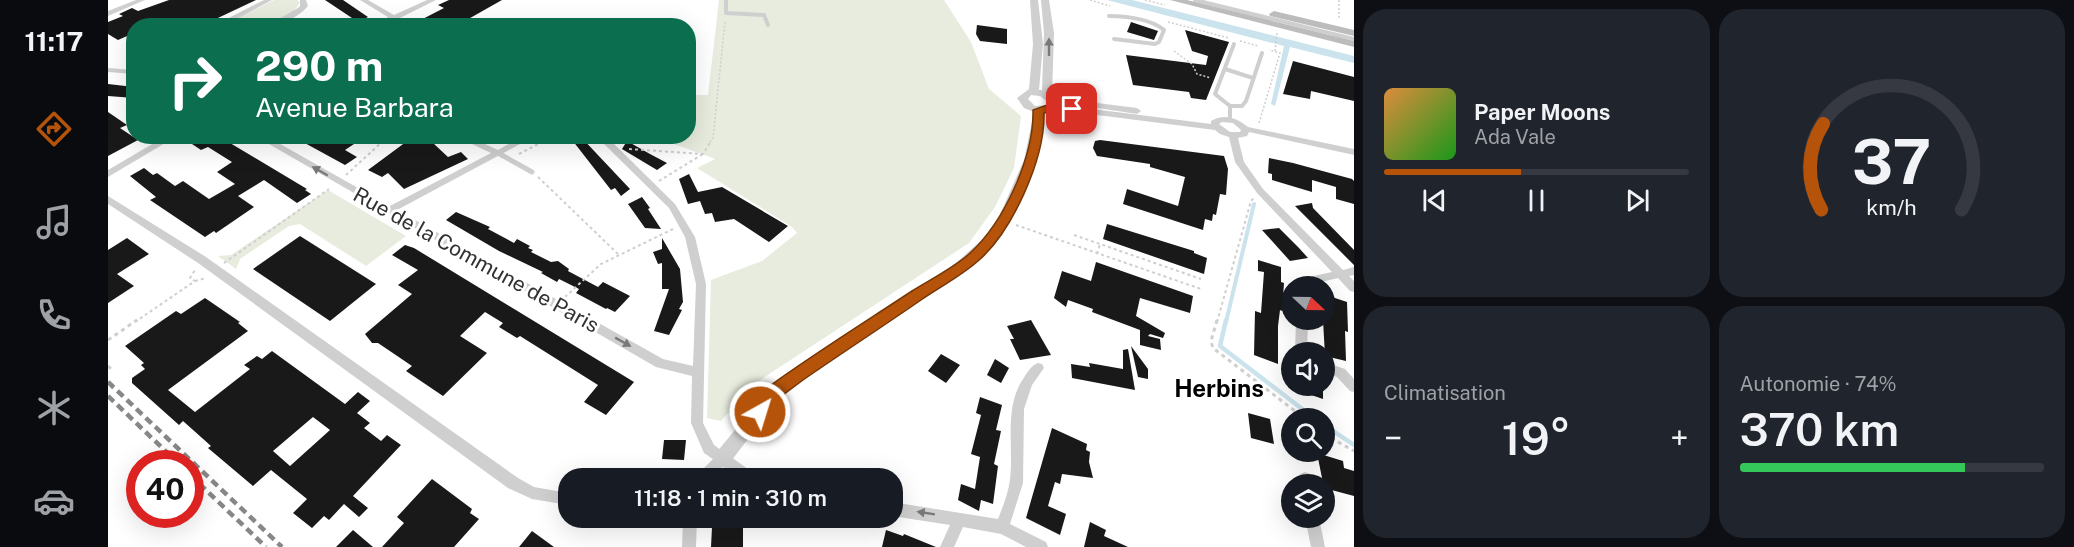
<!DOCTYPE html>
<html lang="fr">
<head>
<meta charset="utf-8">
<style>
	body { margin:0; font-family:"Public Sans",sans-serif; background:#20242c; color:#f1f3f6; height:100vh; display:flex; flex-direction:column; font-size:22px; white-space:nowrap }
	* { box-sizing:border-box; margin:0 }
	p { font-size:20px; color:#9ea1a6 }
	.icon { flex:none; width:33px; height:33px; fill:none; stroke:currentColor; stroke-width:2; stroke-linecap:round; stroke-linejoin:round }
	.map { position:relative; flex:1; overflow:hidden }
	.details { display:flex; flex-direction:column; gap:9px; padding:9px; background:#0d0f14; width:720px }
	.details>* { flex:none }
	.banner { position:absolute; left:18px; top:18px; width:570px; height:126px; border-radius:24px; box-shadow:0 6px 24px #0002; background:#0b6e4f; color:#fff; overflow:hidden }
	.needle { width:39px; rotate:112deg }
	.controls { position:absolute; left:1173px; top:276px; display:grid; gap:12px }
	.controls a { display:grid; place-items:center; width:54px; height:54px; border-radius:50%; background:#171b24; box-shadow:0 6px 24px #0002; font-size:30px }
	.speed { position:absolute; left:18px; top:450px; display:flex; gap:12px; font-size:30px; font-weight:700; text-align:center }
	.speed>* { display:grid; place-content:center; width:78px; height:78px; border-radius:50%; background:#171b24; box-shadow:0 6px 24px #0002; line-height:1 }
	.speed .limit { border:9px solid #d22; background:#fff; color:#111 }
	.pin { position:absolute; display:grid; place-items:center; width:51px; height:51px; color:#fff; margin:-26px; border-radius:12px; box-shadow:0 3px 9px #0006 }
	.me { position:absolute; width:66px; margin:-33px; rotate:39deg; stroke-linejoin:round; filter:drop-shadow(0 0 4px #0008) }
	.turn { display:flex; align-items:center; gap:21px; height:126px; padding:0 30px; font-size:27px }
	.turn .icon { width:78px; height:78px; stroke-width:2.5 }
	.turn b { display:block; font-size:42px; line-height:51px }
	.big { font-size:45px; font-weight:600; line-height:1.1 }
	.details .card { flex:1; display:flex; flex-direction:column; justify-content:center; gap:9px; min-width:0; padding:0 21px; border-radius:24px; background:#20242c }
	.details .dial { align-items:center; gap:0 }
	.dial svg { height:156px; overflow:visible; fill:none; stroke:#363941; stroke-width:7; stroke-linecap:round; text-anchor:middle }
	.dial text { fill:#f1f3f6; stroke:none }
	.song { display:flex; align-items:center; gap:18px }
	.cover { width:72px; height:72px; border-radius:9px; background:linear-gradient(135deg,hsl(30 70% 55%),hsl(120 70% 35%)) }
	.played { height:6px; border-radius:3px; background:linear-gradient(90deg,#b45309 45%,#363941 45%) }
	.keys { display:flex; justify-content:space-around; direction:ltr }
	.heat { display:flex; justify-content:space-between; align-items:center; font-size:33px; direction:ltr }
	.charge { height:9px; border-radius:4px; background:linear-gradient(90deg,#34c759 74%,#363941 0) }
	.details .tiles { flex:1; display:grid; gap:9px; grid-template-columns:repeat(2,1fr) }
	.trip { position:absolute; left:450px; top:468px; width:345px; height:60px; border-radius:24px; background:#171b24; box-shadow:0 6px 24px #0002; font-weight:600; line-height:60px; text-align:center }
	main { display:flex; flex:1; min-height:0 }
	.dock { display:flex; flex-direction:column; width:108px; justify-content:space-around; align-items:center; background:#090b0e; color:#9ea1a6 }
	.dock .icon { width:42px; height:42px }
	.dock .selected { color:#b45309 }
	.dock b { font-size:27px; color:#f1f3f6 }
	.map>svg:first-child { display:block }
</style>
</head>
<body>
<main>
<nav class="dock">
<b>11:17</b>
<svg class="icon selected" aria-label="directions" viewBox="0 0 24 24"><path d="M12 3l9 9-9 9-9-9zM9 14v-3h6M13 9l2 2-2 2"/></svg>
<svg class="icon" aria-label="music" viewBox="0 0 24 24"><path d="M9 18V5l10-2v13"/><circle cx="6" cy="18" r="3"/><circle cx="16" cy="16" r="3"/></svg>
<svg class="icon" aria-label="phone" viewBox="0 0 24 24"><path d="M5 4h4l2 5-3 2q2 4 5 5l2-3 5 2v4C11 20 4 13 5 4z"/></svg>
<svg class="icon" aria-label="climate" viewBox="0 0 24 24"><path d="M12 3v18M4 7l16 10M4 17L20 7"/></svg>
<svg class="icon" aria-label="car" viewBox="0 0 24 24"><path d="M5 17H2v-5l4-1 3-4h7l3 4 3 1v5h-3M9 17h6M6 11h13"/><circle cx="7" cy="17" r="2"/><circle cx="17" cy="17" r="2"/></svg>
</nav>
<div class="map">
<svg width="1246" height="547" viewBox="0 0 1246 547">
	<rect width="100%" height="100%" fill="#fff"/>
	<!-- green -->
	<g fill="#e7ecde">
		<path d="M166 0H189L192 2C179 28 143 25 118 26L119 23Z"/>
		<path d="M611 0H836L863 42 881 89 913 116 906 168 887 207 861 243 646 384 613 421 599 418 603 280 654 261 689 233 684 227 589 168 607 159 547 137 580 136 581 95H600Z"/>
		<path d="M220 190 298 236 258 266 192 224 181 226 132 259 128 269 110 256 123 255Z"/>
	</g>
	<!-- water -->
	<path fill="#cbe3ec" d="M999 0H1024L1246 56V63L1182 47 1167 106 1163 104 1176 46Z"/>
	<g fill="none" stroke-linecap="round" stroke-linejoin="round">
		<!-- stream-far1 -->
		<path stroke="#cbe3ec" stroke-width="4" d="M1118 322 1146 204"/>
		<!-- stream -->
		<g stroke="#cbe3ec" stroke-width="4.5">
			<path d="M1118 320 1112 346 1206 418"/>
			<path d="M1216 425 1246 445"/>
		</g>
	</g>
	<!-- building -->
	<g fill="#191919" fill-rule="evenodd">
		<path d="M61 0H148L95 25 26 26V33L10 40 0 34V22L15 16 11 14 24 8 30 11Z"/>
		<path d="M217 0H235L260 17 250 22Z"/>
		<path d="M341 0H394L348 26 305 24 336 8 330 5Z"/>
		<path d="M1023 22 1050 31 1046 40 1019 32Z"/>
		<path d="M869 25 899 29V44L872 41 868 34Z"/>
		<path d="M1077 30 1121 42 1098 100 1083 98 1081 92 1025 85 1018 55 1098 65 1100 56 1084 51Z"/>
		<path d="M1185 61 1246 77V101L1203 91 1202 99 1175 94Z"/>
		<path d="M0 84 26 87V98L0 96Z"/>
		<path d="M0 112 19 125 12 128 30 140 0 156Z"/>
		<path d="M83 136H118L116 138 122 143 199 189 197 190 203 194 189 203 156 180 130 196 146 207 108 233 106 231 97 237 42 200 48 197 22 176 36 168 45 175 49 173 67 186 75 181 101 199 127 184 109 172 124 162 100 147 93 150 81 142 87 139Z"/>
		<path d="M184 136H258L237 150 249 157 237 165Z"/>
		<path d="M306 136H317L328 140 325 143 340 157 353 152 360 159 296 189 280 173 274 177 260 170Z"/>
		<path d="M461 136H472L522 189 513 196 507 188 503 190Z"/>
		<path d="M992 140 1116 156 1120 169 1118 195 1112 194 1108 215 1105 214 1104 221 1097 219 1095 230 1015 204 1019 189 1070 206 1077 177 1042 167V164L989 156 985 148 987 141Z"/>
		<path d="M519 141 542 154 559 163 549 170 514 149Z"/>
		<path d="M1161 158 1185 163 1244 179 1246 181V204L1228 199V187L1204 180V192L1164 180V174L1160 173Z"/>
		<path d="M581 174 590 192 614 187 680 226 661 242 626 219 607 222 604 213 597 214 592 201 580 204 571 179Z"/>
		<path d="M534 197 542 208 540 209 553 229 537 228 520 204Z"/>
		<path d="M1204 203 1205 208 1246 250V265L1187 206Z"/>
		<path d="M348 212 382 227 380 229 406 243 409 239 422 246 420 248 425 250 423 252 443 262 450 261 461 269 460 271 490 287 495 282 522 296 507 312 499 308 498 309 468 293 471 289 451 279 449 282 433 273 435 272 391 251 338 220Z"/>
		<path d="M999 224 1086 251V253L1099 258 1096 274 995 239Z"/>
		<path d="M1171 228 1191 248 1200 258 1182 261 1154 230Z"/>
		<path d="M192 236 268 284 222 321 145 269Z"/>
		<path d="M19 238 41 254 9 274 26 286 0 303V250Z"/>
		<path d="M554 238 572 269 575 302 571 309 574 310 561 335 546 331 561 289H554V263L550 264 545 252 554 249Z"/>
		<path d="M297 245 306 248 526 382 498 415 476 402 490 385 412 336 409 338 391 327 395 323 377 312 352 336 379 353 335 396 298 371 304 366 270 343H264L257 334 304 294 290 285 310 270 284 255Z"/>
		<path d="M1150 260 1173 267V282L1176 283 1174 311 1172 310 1170 326V364L1146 355 1147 311 1153 313 1156 272 1150 271Z"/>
		<path d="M988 262 1085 296 1082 313 1032 298 1028 316 1057 333 1055 338 1042 334 1040 336 1052 339 1053 350 1032 345V330L984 312 985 309 960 300 958 307 946 298 954 271 983 281Z"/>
		<path d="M1218 295 1239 302 1240 332 1237 331 1238 361 1217 356 1215 320Z"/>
		<path d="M97 298 132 322 130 323 140 331 60 390 87 412 142 369 136 365 149 356 154 359 164 351 237 404 250 392 262 401 249 413 262 423 256 428 273 441 279 435 293 445 245 496 260 508 251 517 236 504 221 520 216 516 204 528 185 513 199 499 163 470 145 486 100 448 103 446 75 421 71 425 24 383V378L37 369 33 365 36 363 17 346 68 311 73 314ZM205 417 222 430 182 466 165 451Z"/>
		<path d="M923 320 943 355 912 360 902 339H906L899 326Z"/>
		<path d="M1023 346 1040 369V379L1030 377Z"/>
		<path d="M1020 349 1027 390 964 378 963 364 982 367 981 363 1015 369V350Z"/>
		<path d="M833 354 852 365 838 383 820 371Z"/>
		<path d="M887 359 901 368 893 383 879 375Z"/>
		<path d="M1181 386H1215V399L1180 387Z"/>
		<path d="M872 397 894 405 888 430 893 431 886 464 890 466 885 504 873 500 871 511 850 500 853 484 867 489 872 457 863 454 873 415 868 413Z"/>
		<path d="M1140 413 1162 419 1166 444 1143 438Z"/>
		<path d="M944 428 979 444 978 450 982 452 981 462 985 478 954 474 952 484 947 482 940 506 958 514 952 535 918 518Z"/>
		<path d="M556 440H578L576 460 554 459Z"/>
		<path d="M1209 453 1235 461 1236 468 1246 471V496L1216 488Z"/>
		<path d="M324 479 364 509 362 513 371 519 346 547H274L296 523 289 517Z"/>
		<path d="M982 522 998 530 996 536 1020 547H976Z"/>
		<path d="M604 527H635V547H603Z"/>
		<path d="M245 530 265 547H228Z"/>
		<path d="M778 530 795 536 796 534 828 547H774Z"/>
		<path d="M424 531 446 547H411Z"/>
	</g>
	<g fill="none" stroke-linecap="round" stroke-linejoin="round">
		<!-- path-far2 -->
		<g stroke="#cfcfcf" stroke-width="1.5" stroke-dasharray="2 2" stroke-linecap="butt">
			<path d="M982 0 1002 6"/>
			<path d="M1037 0 1057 5"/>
			<path d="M1231 0V20"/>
			<path d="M1060 22 1121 38"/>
			<path d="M252 26 257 23"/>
			<path d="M1132 41 1150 46"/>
			<path d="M1066 51 1084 64 1089 74 1103 78"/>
			<path d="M1167 51 1169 33"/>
			<path d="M1151 123 1172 53 1161 50"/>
			<path d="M273 142 280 136"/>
			<path d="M433 142 446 136"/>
			<path d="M602 142 605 138 617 22"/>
		</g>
		<!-- path-far1 -->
		<g stroke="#cfcfcf" stroke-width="2" stroke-dasharray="3 3" stroke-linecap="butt">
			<path d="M521 149 595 154 603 141"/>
			<path d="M411 154 436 141"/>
			<path d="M238 175 275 141"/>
			<path d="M430 177 510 254"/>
			<path d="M551 181 595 154"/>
			<path d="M908 225 1093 289"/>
			<path d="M966 235 1093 279"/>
			<path d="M989 254 992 244"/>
			<path d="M116 263 221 189"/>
			<path d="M87 281 98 278"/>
			<path d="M457 297 493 264 565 229"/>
			<path d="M27 322 87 281 82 278 87 270"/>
			<path d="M1109 322 1143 201 1146 198"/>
		</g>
		<!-- path -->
		<g stroke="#cfcfcf" stroke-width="3" stroke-dasharray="4 4" stroke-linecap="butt">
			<path d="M1109 320 1103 341 1105 348 1196 418"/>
			<path d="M0 340 29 320"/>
			<path d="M0 366 4 370"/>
			<path d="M1216 434 1246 451"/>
		</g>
		<!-- service-far1 -->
		<g stroke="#cfcfcf" stroke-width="4">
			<path d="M618 0V13L656 15 660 25"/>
			<path d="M1087 0 1246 39"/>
			<path d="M1001 16C1018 16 1043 19 1056 30L1051 42 1047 44 1006 39"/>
			<path d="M1126 44 1107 94 1122 106H1134L1138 101 1154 53"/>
			<path d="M1117 69 1145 78"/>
			<path d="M1122 106V119"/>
		</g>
		<!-- service -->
		<path stroke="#cfcfcf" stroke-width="5" d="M390 153 424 172"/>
		<!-- minor -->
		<g fill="#cfcfcf" fill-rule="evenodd">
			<path d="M28 0H37L0 16V11Z"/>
			<path d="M156 0H164L115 26H105Z"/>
			<path d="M192 0H198L200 6C191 17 172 26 159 26L190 8 192 6Z"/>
			<path d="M252 0H260L286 15 319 0H328L292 18 304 26H295L286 20 274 26H264L280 17Z"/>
			<path d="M0 68 26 70V74L0 72Z"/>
			<path d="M941 97 1029 108 1033 111 1029 114 944 101 940 99Z"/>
			<path d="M945 104 1103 124V121C1116 113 1129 118 1140 127L1246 149V155L1141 132 1139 136 1130 138 1136 162 1155 189 1235 270 1246 267V275L1241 276 1246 281V292L1242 291 1230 278 1201 285V286H1191L1192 279 1224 272 1149 193 1127 162 1121 137 1112 134 1107 130 942 109V105ZM1114 122 1125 123 1133 130 1132 132H1122L1111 124Z"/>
			<path d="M58 136H69L0 177V170Z"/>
			<path d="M147 136H158L282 206 383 153 347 136H360L390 150 415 136H427L289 210 555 359 585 366 588 284 577 237 561 208 488 136H498L567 204 587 237 598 284 595 423 606 445 647 474 648 478H632L615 467 604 478H589L590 474 605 459 596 453 583 423 584 376 548 367Z"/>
			<path d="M0 196 98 257 410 478 426 487 460 493V505L424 499 400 488 90 263 0 204Z"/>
			<path d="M1188 320H1200L1199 352H1187Z"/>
			<path d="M1216 362 1237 369 1246 379V392L1242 391 1229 377 1216 372Z"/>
			<path d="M930 363 934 364 936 368 924 385 916 409 915 483 902 524 938 542 940 547H918L893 534 855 527 846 547H832L842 525 784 516V502L890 519C895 506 900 494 902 480 906 445 895 406 917 376 921 370 924 365 930 363Z"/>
			<path d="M1197 472 1202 474 1204 484H1192L1190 478 1192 474Z"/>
			<path d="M575 518H589L588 547H574Z"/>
			<path d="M1197 518H1211L1217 547H1203Z"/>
		</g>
		<!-- tertiary -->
		<path fill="#cfcfcf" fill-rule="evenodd" d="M922 0H930L935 44 931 90H934L936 33 933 0H941L946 33 944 95 951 102 949 109 936 113 928 160 902 221 887 243 858 271 720 360 674 395 620 465 614 467 608 465 606 459 608 453 664 385 710 352 848 263 877 237 890 219 916 160 926 112 916 108 909 98 921 89 925 44ZM923 95 932 96 941 103 940 105 927 106 920 99Z"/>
		<!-- secondary -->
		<g fill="#bcbcbc" fill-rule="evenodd">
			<path d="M1062 0H1079L1246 41V47Z"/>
			<path d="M1166 11 1246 30V36L1162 16 1161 14Z"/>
		</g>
		<!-- rail -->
		<g stroke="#878787" stroke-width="4.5" stroke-dasharray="8 5" stroke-linecap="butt">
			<path d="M0 382 174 547"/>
			<path d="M0 396 71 464"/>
			<path d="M82 475 158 547"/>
		</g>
	</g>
	<!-- one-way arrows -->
	<defs><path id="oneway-solid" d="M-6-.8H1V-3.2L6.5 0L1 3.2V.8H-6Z" transform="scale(1.5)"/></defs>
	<g fill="#797979">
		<use href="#oneway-solid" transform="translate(941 47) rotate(-90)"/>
		<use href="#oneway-solid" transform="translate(212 171) rotate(-150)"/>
		<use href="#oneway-solid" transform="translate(515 342) rotate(29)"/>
		<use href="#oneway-solid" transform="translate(818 513) rotate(-171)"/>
	</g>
	<!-- route -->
	<path fill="#b45309" stroke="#753606" stroke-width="1.5" d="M945 103 964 106 969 109 964 113 947 110 936 113C937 159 904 232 870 261 853 276 832 287 813 300 774 327 734 353 695 380L675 395 657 417 652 420 646 417 644 412 663 385C709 352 757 322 804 291 823 279 846 268 862 253 896 222 926 157 925 110Z"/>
	<g text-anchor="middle" stroke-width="6" stroke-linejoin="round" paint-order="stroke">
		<!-- street labels -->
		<g font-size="21" fill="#323232" stroke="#fff">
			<text transform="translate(368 260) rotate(29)" y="7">Rue de la Commune de Paris</text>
		</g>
		<!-- quarter labels -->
		<g font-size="24" font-weight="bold" fill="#000" stroke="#fff">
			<text x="1111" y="397">Herbins</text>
		</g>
	</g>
</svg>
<div class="controls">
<a><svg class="needle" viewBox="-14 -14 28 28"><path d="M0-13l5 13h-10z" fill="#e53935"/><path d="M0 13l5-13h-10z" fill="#9ea1a6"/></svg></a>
<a><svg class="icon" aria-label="sound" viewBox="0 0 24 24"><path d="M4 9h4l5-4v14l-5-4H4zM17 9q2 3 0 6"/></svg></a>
<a><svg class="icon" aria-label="search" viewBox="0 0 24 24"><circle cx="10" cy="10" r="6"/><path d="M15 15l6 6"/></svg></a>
<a><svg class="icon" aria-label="layers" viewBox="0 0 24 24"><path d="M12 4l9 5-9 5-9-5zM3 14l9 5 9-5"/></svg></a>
</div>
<div class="speed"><div class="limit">40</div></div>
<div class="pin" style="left:964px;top:109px;background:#d93025"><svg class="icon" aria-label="arrive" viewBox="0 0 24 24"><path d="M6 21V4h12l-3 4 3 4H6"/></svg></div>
<svg class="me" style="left:652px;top:412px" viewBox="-20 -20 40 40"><circle r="17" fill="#b45309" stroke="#fff" stroke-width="3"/><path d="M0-11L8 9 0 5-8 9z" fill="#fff"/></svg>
<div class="trip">11:18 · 1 min · 310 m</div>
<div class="banner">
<div class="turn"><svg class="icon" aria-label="right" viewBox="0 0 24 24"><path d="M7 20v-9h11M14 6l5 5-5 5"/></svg><div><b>290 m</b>Avenue Barbara</div></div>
</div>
</div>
<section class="details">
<div class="tiles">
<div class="card">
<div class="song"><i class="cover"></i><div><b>Paper Moons</b><p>Ada Vale</p></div></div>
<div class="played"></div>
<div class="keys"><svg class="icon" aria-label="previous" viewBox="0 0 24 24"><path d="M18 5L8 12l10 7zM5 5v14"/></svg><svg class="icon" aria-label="pause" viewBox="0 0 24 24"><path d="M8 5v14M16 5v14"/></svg><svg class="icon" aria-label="next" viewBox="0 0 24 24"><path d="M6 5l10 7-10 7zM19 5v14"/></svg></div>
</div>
<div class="card dial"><svg viewBox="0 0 100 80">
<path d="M14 69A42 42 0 1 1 86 69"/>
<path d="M14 69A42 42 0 0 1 15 25" stroke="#b45309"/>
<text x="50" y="56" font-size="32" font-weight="700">37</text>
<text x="50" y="72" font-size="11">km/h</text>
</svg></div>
<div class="card"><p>Climatisation</p>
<div class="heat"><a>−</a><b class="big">19°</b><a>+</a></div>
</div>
<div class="card"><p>Autonomie · 74%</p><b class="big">370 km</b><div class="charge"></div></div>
</div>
</section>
</main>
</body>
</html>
